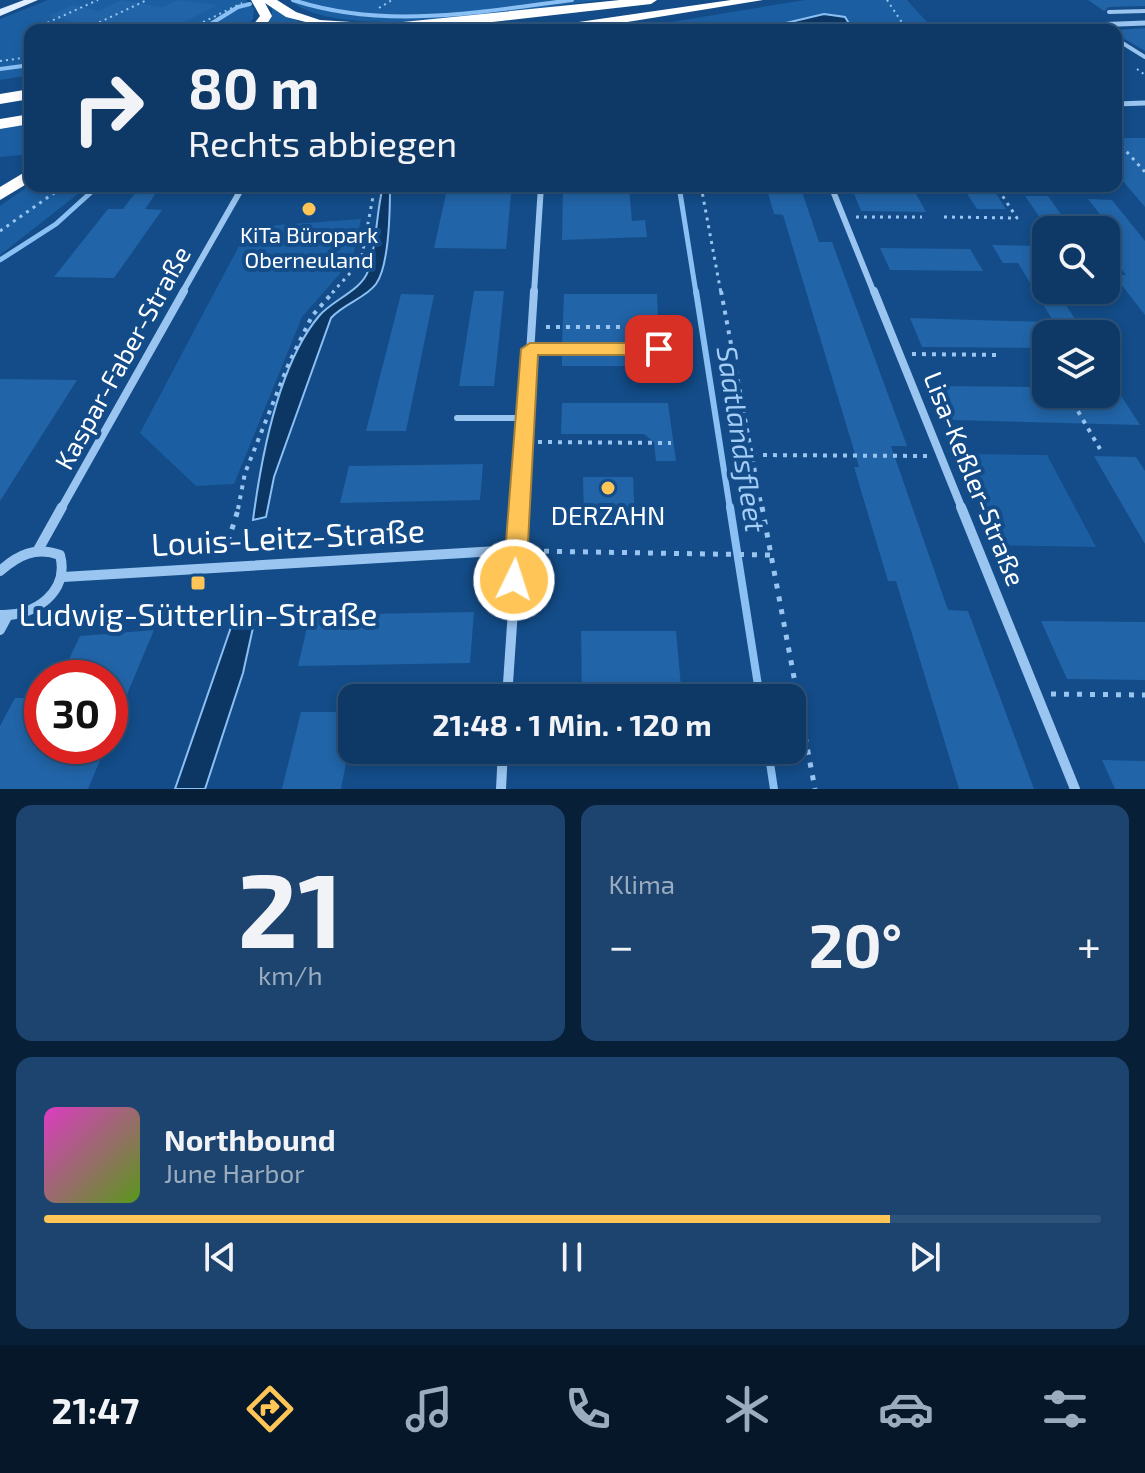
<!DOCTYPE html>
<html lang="de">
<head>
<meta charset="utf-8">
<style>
	body { margin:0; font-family:"Exo 2",sans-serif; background:#1c446f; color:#f1f3f6; height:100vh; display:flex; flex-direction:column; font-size:30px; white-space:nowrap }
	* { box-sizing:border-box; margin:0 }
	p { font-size:26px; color:#9bacbf }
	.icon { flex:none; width:44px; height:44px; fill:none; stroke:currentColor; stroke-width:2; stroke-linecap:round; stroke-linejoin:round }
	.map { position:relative; height:789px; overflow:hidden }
	.side { display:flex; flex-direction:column; gap:16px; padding:16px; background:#081f38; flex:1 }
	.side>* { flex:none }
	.hud { position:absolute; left:24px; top:24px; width:1098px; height:168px; border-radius:16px; box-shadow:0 4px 12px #0003,0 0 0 2px #2e537a; background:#0e3966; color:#f1f3f6; overflow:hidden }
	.controls { position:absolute; left:1032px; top:216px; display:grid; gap:16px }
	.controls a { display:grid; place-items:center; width:88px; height:88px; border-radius:16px; background:#0e3966; box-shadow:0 4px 12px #0003,0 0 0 2px #2e537a; font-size:40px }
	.speed { position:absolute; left:24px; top:660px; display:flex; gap:16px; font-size:40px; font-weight:700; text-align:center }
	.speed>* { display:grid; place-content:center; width:104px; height:104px; border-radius:50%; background:#0e3966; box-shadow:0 4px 12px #0003,0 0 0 2px #2e537a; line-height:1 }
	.speed .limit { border:12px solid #d22; background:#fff; color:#111 }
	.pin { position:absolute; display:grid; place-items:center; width:68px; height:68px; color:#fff; margin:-34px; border-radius:16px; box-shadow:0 4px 12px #0006 }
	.me { position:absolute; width:88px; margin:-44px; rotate:4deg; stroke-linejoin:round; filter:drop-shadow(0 0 6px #0008) }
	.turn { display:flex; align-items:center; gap:28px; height:168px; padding:0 32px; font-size:36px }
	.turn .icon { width:104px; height:104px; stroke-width:2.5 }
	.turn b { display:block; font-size:56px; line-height:68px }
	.big { font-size:60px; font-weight:700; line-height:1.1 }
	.side .tile { flex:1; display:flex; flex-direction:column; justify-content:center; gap:12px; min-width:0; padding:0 28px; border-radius:16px; background:#1c446f }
	.side .dial { align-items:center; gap:0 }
	.dial b { font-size:104px; line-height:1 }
	.song { display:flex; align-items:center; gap:24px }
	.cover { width:96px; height:96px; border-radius:12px; background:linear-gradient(135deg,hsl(310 70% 55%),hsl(90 70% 35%)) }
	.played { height:8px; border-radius:4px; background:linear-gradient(90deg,#ffc657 80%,#2e537a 80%) }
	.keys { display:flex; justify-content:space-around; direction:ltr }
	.heat { display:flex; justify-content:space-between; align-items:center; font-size:44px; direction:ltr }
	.side .tiles { flex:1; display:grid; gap:16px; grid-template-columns:1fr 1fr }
	.tile:last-child { grid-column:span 2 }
	.trip { position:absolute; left:338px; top:684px; width:468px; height:80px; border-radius:16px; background:#0e3966; box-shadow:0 4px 12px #0003,0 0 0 2px #2e537a; font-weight:700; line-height:80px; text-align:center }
	.tabs { display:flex; height:128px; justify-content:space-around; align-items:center; background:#061729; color:#9bacbf }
	.tabs .icon { width:56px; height:56px }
	.tabs .current { color:#ffc657 }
	.tabs b { font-size:36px; color:#f1f3f6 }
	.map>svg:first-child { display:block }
</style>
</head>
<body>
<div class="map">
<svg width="1145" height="789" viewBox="0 0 1145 789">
	<rect width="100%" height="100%" fill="#134c88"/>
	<!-- green -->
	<g fill="#1b5fa2">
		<path d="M48 0H246L254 9 253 19 244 30H30V75L0 80V19Z"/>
		<path d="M289 0H601C529 9 344 45 289 0Z"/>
		<path d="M805 0H907L934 30H861L824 14 782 24 778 30H752L744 22 690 30H623Z"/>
		<path d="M272 7 299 22 386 30H261L272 14Z"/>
		<path d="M30 124V154L0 157V129Z"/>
		<path d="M30 185 88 186 0 255V206Z"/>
		<path d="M361 219 352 260 302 317 234 484 196 486 140 433 249 227Z"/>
		<path d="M958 454 1047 455 1096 547 997 545Z"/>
	</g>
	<!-- water -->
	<g fill="#0c3664" stroke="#8ac0f3" stroke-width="2">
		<path d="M824 14 845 17 850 25 861 30H778L782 24Z"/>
		<path d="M383 186H390C390 209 389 266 376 284 366 298 343 304 331 318L274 477 266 517 253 520C261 459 278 365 319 316 331 301 362 290 368 271 377 245 376 213 383 186Z"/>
		<path d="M238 607 256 614 243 673 205 789H175Z"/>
	</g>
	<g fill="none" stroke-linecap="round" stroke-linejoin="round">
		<!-- stream-far3 -->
		<g stroke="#8ac0f3" stroke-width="4">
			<path d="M293 0C384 30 479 12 572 0"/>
			<path d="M201 30 238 7 250 4"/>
			<path d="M0 69 30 65"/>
		</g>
		<!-- stream-far2 -->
		<g stroke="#8ac0f3" stroke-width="5">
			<path d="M679 186 696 293"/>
			<path d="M0 260 56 224 98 186"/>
		</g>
		<!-- stream-far1 -->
		<path stroke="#8ac0f3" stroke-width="6" d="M696 291 730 509"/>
		<!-- stream -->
		<g stroke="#8ac0f3" stroke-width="8">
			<path d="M730 507 760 698"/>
			<path d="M768 750 774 789"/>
		</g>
	</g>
	<!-- building -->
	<g fill="#2164a7">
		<path d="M122 0 162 7 178 0 218 5 170 29 143 22 127 30H110L48 16 73 5 98 11Z"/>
		<path d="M1088 0H1145V6L1109 7 1104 11Z"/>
		<path d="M1145 28V51L1116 34V30Z"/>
		<path d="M1116 138H1145V207L1116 173Z"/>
		<path d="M766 186H800L819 242H832L907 446H891L948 610 968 611 1034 789H959L896 581H888L854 467H859L783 215 774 214Z"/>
		<path d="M962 186H991L1006 209H977Z"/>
		<path d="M563 190H629L632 221 645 220 647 237 562 240Z"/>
		<path d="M853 191 915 192 926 212 861 211Z"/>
		<path d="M135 193H156L145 209 162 210 114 278 54 277 108 209H123Z"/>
		<path d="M446 194H511L506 249 434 248Z"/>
		<path d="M1025 196H1048L1067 223 1043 222Z"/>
		<path d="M1088 199 1112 200 1145 241V315L1114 275H1126L1106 249V222Z"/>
		<path d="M992 245 1036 246 1046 262V290H1056L1085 334H1061L1018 263H1003Z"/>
		<path d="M880 248 970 249 983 271 890 270Z"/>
		<path d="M474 291H504L494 386H459Z"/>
		<path d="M401 294 434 295 406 431H366Z"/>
		<path d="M564 294H657L659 343H562Z"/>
		<path d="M910 318 1046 322V348L922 347Z"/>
		<path d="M562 355H660L661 366H562Z"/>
		<path d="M1106 372 1140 425 953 420 938 386 1046 387V394H1106Z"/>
		<path d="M0 379 77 380 0 501Z"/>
		<path d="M562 403H668L676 461H656L654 442 644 434H561Z"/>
		<path d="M1094 456 1136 457 1145 471V544Z"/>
		<path d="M483 464 480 500 340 503 349 466Z"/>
		<path d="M583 477H633L635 521H584Z"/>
		<path d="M474 612 470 663 298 666 310 615Z"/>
		<path d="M1041 621 1145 622V680L1067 679Z"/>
		<path d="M154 630 110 735V678H60L80 636Z"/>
		<path d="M581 631H676L682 698H582Z"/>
		<path d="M15 698H42V746H106L88 789H0V726Z"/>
		<path d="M301 712H352V732L341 789H282Z"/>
		<path d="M1102 760 1145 761V789H1115Z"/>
	</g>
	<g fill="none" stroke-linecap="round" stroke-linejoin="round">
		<!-- path-far3 -->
		<g stroke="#99c5f0" stroke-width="2" stroke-dasharray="2 4" stroke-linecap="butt">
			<path d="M887 0 907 30"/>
			<path d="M379 8 392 0"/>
			<path d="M905 27 933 30"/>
			<path d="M31 30 98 0"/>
			<path d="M83 30 147 0"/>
			<path d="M187 30 242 3"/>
			<path d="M0 61 30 57"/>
			<path d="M1137 69 1145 75"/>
		</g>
		<!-- path-far2 -->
		<g stroke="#99c5f0" stroke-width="3" stroke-dasharray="3 5" stroke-linecap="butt">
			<path d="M1116 140 1145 172"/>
			<path d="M701 186 721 293"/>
			<path d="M856 217H922"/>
			<path d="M944 217 1017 218 996 186"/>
			<path d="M0 231 64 186"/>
			<path d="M332 293 361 261 375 186"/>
		</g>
		<!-- path-far1 -->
		<g stroke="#99c5f0" stroke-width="4" stroke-dasharray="4 6" stroke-linecap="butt">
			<path d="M721 291 762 509"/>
			<path d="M546 327H659"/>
			<path d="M912 354 1002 355"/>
			<path d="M1068 394 1100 449"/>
			<path d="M538 442 671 443"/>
			<path d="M753 455 927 456"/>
			<path d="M238 509 245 473 289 363 312 316 334 291"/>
		</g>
		<!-- path -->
		<g stroke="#99c5f0" stroke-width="5" stroke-dasharray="5 8" stroke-linecap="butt">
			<path d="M762 507 815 789"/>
			<path d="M531 551 770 555"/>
			<path d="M224 554 239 507"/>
			<path d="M1051 694 1145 695"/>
		</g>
		<!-- lane-far1 -->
		<g stroke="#99c5f0" stroke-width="4">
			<path d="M1109 12 1145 11"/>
			<path d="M1116 39 1145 57"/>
		</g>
		<!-- lane -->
		<g stroke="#99c5f0" stroke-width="6">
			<path d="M530 349H659"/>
			<path d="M457 418H525"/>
		</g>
		<!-- street-far3 -->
		<g stroke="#99c5f0" stroke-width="5">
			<path d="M961 30 1145 23"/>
			<path d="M1116 104 1145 103"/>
		</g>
		<!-- street-far2 -->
		<g stroke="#99c5f0" stroke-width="6">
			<path d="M831 186 874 293"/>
			<path d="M182 293 243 186"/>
			<path d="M534 293 541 186"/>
		</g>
		<!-- street-far1 -->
		<g stroke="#99c5f0" stroke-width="8">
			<path d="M874 291 962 509"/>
			<path d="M61 509 184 291"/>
			<path d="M520 509 534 291"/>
		</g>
		<!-- street -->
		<g stroke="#99c5f0" stroke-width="10">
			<path d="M961 507 1075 789"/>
			<path d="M38 550 62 507"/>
			<path d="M0 571C18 555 36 546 60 555 70 592 34 617 0 615"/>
			<path d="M63 577 516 550"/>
			<path d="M0 630 7 617"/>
			<path d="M507 698 520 507"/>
			<path d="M501 789 503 750"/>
		</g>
		<!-- primary -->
		<path fill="#e1eeff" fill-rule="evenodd" d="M24 0H38L0 16V9Z"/>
		<!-- highway -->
		<g fill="#fff" fill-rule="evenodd">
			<path d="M251 0H277L296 12 320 20 383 24 620 0H657L651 4 422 30H337L286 17 265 3 272 16 263 30H249L260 16Z"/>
			<path d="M731 0H763L578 30H544L551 26Z"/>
			<path d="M30 89V99L0 104V94Z"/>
			<path d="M30 114V124L0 129V119Z"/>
			<path d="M30 169V182L0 200V187Z"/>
		</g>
	</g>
	<!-- route -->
	<path fill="#ffc657" stroke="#a68139" stroke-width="2" d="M530 343H659L668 349 659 355H538L526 580 522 587 514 590 506 587 503 580 521 349Z"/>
	<!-- markers -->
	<g fill="#ffc657" stroke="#134c88" stroke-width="3">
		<circle cx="309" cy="209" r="8"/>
		<circle cx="608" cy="488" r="8"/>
		<rect x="190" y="575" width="16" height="16" rx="4"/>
	</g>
	<g text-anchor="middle" stroke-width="8" stroke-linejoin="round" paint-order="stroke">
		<!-- far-poi labels -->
		<g font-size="22" fill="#fff" stroke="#134c88">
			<text x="309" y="243">KiTa Büropark<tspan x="309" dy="25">Oberneuland</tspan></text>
		</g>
		<!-- street labels -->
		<g font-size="26" fill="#fff" stroke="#134c88">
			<text transform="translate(123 358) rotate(-61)" y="9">Kaspar-Faber-Straße</text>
			<text transform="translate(974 479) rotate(68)" y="9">Lisa-Keßler-Straße</text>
		</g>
		<!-- poi labels -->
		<g font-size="26" fill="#fff" stroke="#134c88">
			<text x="608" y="525">DERZAHN</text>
		</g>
		<!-- water labels -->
		<g font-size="28" font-style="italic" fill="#a4cef7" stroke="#134c88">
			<text transform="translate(741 439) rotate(81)" y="10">Saatlandsfleet</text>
		</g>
		<!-- near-street labels -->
		<g font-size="32" fill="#fff" stroke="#134c88">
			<text transform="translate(288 538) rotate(-3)" y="11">Louis-Leitz-Straße</text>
		</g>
		<!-- near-poi labels -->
		<g font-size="32" fill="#fff" stroke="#134c88">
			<text x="198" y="626">Ludwig-Sütterlin-Straße</text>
		</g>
	</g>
</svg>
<div class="controls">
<a><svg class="icon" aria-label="search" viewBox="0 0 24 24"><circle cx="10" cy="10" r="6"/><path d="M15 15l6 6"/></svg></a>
<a><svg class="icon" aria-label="layers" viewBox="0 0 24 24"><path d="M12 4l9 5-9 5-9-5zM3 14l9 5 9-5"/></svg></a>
</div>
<div class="speed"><div class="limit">30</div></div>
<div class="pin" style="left:659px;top:349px;background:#d93025"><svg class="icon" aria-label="arrive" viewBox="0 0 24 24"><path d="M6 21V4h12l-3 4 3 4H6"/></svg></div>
<svg class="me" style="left:514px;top:580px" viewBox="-20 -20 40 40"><circle r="17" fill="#ffc657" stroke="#fff" stroke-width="3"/><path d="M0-11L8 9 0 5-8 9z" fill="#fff"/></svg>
<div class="trip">21:48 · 1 Min. · 120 m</div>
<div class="hud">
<div class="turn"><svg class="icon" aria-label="right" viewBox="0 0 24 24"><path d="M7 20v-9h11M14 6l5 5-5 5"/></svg><div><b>80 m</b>Rechts abbiegen</div></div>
</div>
</div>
<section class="side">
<div class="tiles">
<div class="tile dial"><b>21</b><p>km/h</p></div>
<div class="tile"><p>Klima</p>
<div class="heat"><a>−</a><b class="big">20°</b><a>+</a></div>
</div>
<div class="tile">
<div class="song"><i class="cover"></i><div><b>Northbound</b><p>June Harbor</p></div></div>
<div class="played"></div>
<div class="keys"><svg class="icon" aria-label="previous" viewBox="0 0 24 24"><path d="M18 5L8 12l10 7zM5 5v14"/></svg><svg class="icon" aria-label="pause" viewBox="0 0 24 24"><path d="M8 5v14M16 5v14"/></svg><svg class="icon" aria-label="next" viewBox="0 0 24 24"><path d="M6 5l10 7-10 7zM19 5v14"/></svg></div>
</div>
</div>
</section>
<nav class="tabs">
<b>21:47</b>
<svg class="icon current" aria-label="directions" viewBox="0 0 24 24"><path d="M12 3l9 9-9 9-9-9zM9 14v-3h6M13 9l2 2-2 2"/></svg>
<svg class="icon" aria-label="music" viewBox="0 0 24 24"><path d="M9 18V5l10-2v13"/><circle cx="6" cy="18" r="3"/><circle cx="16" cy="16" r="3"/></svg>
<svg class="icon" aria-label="phone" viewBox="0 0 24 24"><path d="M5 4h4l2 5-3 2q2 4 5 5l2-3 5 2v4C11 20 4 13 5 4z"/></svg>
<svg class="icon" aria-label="climate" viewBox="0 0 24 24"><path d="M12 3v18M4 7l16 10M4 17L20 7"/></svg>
<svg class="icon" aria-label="car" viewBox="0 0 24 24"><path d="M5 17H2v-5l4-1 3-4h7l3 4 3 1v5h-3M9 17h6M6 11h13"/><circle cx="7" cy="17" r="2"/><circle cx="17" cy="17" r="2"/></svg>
<svg class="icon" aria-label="filters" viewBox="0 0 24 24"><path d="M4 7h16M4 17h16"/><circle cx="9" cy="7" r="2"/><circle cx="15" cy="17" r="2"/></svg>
</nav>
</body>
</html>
